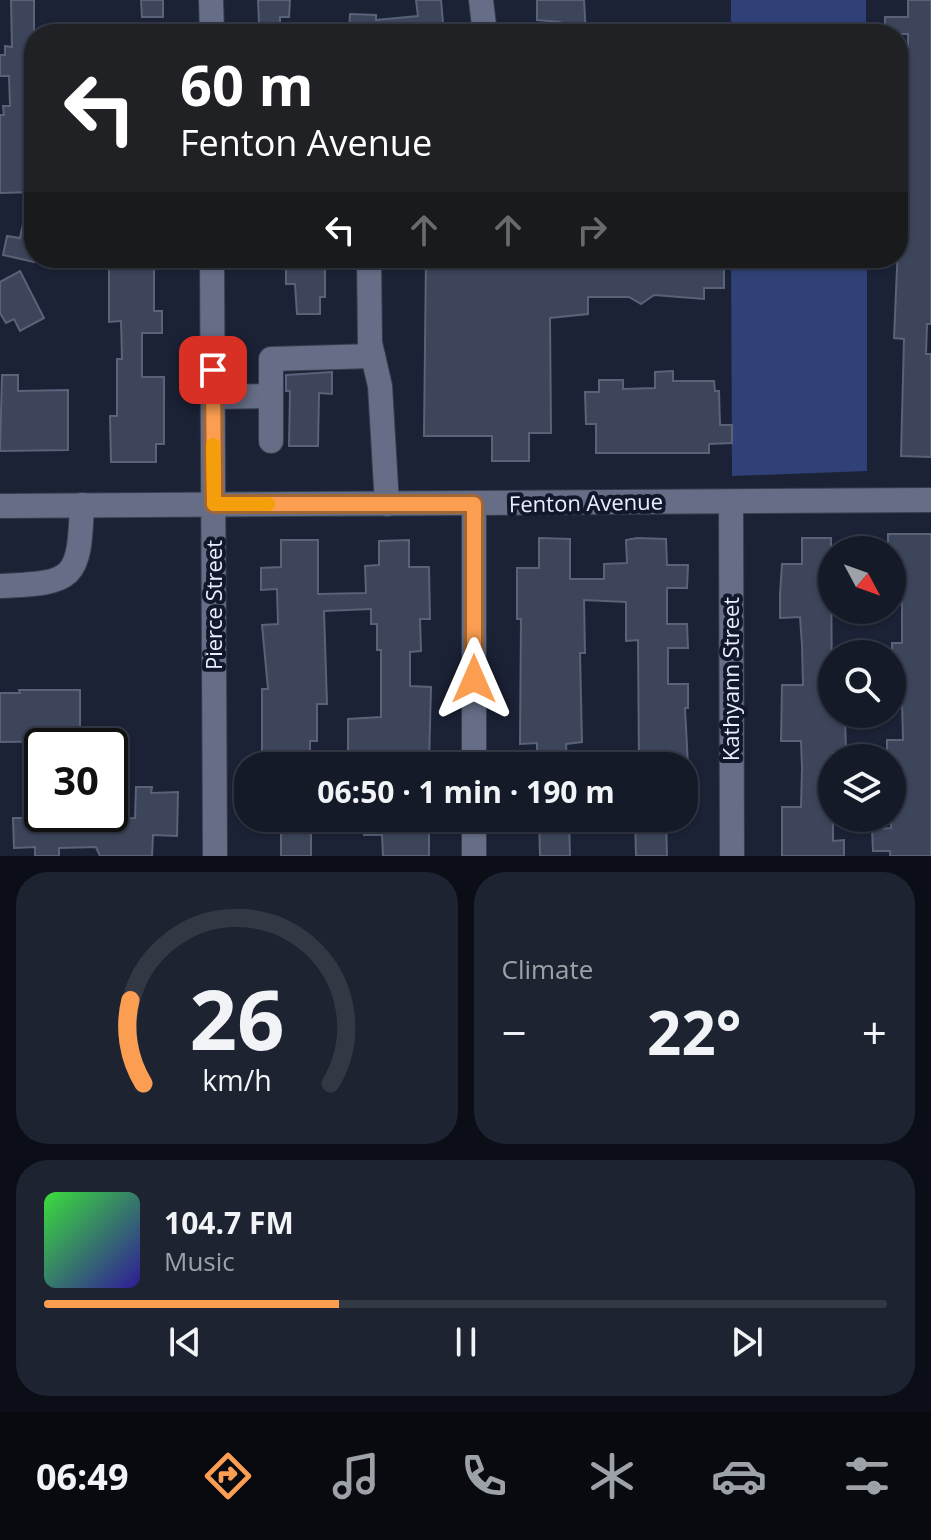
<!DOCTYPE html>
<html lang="en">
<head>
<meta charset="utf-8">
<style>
	body { margin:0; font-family:"Open Sans",sans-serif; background:#1d2330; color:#f1f3f6; height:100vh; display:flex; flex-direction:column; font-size:30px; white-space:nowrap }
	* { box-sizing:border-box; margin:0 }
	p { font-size:26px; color:#9da1a8 }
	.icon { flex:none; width:44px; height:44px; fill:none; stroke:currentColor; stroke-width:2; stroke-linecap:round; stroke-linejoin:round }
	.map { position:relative; height:856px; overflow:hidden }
	.side { display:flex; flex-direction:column; gap:16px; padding:16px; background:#0b0e16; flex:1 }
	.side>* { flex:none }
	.hud { position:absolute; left:24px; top:24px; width:884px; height:244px; border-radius:32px; box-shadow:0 2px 6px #0004,0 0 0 2px #333845; background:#202124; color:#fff; overflow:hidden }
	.needle { width:52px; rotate:131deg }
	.fabs { position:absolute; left:818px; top:536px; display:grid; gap:16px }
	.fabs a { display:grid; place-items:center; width:88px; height:88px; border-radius:50%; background:#141a28; box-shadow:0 2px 6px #0004,0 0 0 2px #333845; font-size:40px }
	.speed { position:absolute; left:24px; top:728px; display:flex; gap:16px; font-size:40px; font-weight:700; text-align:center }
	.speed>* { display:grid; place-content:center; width:104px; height:104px; border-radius:50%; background:#141a28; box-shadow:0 2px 6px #0004,0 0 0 2px #333845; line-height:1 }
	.speed .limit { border:4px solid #111; border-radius:12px; background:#fff; color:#111 }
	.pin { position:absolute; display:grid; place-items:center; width:68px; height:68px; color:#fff; margin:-34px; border-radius:16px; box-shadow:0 4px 12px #0006 }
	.me { position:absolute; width:88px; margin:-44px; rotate:0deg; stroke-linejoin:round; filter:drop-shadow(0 0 6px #0008) }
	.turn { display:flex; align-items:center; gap:28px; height:168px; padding:0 24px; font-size:36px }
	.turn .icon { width:104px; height:104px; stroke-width:2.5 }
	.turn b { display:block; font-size:56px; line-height:68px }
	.lanes { display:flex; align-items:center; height:76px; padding:0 24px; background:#0003; justify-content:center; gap:40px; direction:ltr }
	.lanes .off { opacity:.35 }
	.big { font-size:60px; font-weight:700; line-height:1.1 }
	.side .widget { flex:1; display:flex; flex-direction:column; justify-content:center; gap:12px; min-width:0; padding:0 28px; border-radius:32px; background:#1d2330 }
	.side .dial { align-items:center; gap:0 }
	.dial svg { height:208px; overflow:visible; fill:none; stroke:#333845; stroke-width:7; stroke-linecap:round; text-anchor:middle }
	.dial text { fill:#f1f3f6; stroke:none }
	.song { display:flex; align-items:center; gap:24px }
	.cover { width:96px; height:96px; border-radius:12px; background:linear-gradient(135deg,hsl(120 70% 55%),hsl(250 70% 35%)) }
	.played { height:8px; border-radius:4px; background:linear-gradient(90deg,#fb9e51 35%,#333845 35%) }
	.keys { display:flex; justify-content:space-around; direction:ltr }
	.heat { display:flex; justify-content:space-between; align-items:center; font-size:44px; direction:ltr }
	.side .tiles { flex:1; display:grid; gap:16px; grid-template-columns:1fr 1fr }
	.widget:last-child { grid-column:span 2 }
	.trip { position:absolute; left:234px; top:752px; width:464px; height:80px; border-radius:32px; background:#141a28; box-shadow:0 2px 6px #0004,0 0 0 2px #333845; font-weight:700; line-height:80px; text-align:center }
	.menu { display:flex; height:128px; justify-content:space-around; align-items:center; background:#080a10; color:#9da1a8 }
	.menu .icon { width:56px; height:56px }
	.menu .current { color:#fb9e51 }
	.menu b { font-size:36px; color:#f1f3f6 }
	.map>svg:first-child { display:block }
</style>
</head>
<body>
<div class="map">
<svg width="931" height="856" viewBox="0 0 931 856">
	<rect width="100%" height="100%" fill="#1b2236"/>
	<!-- green -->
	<g fill="#2f4176">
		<rect x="731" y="0" width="135" height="34"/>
		<path d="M731 258H867V471L732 476Z"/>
	</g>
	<!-- building -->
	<g fill="#3d455b" stroke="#596279" stroke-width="2">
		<path d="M11 0H34V192L0 193V115H4L3 106H10L9 76H0V55H5V46L12 47Z"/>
		<path d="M141 0H163V17H142Z"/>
		<path d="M258 0H290L289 17H280V23H259Z"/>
		<path d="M416 0H441L444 34H349L350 14 376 15V20L418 16Z"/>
		<path d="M537 0H584L586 34H560V22L537 20Z"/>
		<path d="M908 0H931V324H927L926 354H931V457L901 456 904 339 894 338 899 222H905L907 139H898V67L908 68V34H885V17H908Z"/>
		<path d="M27 205 34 206V262L3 255 7 236 20 238Z"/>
		<path d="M118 258H154V311H162V333H142V377H164V444H156V462H111L110 416H117V359H122L121 321 109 322V269H118Z"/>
		<path d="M286 258H325V297H320V314H297L295 284H286Z"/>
		<path d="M426 258H724V288H704V299L654 295 641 304 629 297H588V314L550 318 551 433H529V461H492V436H424Z"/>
		<path d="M20 271 44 318 20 331 14 319 6 323 0 313V282Z"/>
		<path d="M673 371V381H714L715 391H719L720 425H732V443L709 444V453H596V424H586L585 392H599V380H623V389L655 388V372Z"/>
		<path d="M332 372V394L319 393 318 446H289L290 391H286V375Z"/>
		<path d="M2 375H18V391L68 390V450L0 451Z"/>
		<path d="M888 534H931V856H890V851H873L872 829 891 828 892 758H887V740H903L902 702H892V643H902V589H892V550H888Z"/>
		<path d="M539 538 570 539V579H604V564L627 563 626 540 637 538 666 539 667 565H688L687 588H667V624H687L688 648H668V684H688V708H685L688 766 639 764 638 640 626 641V602L584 600 585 653H580L582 742 566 744 567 766H537V743L520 744 521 619H517V568H539Z"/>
		<path d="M802 538H831L832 717 845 716 846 753H833V841L844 840V856H782V807H801L802 768 801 741H781L782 685H803L802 645 800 617 780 618V594L782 564H802Z"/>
		<path d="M281 540H318V594L366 593 365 566 379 565V541L409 540V567H429L430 619H420L421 651 410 652V686L431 687 429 763 368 766V753H348V719L381 717V650H377V624H371V609L324 611 327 704H317V741H310V766H262V689H268L262 625 278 624 277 589 261 590V568L281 567Z"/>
		<path d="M19 690H80V741L0 742V693H20Z"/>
		<path d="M136 787H152L151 793 178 792 177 836 153 835 152 856H100L96 847 59 848V856H35V847L14 848 13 818H35V814H99V819L135 818Z"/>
		<rect x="281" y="818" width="30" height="38"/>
		<path d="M378 818H429V856H383L382 835H364V819Z"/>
		<path d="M539 818H569L570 856H540Z"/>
		<path d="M635 818H666L667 856H636Z"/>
	</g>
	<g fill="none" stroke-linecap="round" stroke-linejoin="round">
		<defs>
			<g id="minor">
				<path d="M211 0 212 34"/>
				<path d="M481 0 485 34"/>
				<path d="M212 258 215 856"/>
				<path d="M369 258 370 343 380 386 387 504"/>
				<path d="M213 397 271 396"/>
				<path d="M271 441V359L373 356"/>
				<path d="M731 502 732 856"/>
				<path d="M474 504V766"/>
				<path d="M0 506 931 500"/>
				<path d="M0 586C75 583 79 580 82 505"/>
				<path d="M474 818V856"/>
			</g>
		</defs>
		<!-- minor casing -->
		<use href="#minor" stroke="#383d4d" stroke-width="26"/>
		<!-- minor -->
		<use href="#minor" stroke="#656e86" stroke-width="24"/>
	</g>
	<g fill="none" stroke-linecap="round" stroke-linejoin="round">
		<defs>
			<path id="route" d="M213 370 214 504H474V679"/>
		</defs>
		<!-- route casing -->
		<use href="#route" stroke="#a36735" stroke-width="20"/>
		<!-- route -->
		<use href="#route" stroke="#fb9e51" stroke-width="14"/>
		<!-- slow -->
		<path stroke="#f59e0b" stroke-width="14" d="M213 445 214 504H268"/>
	</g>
	<g text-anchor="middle" stroke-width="8" stroke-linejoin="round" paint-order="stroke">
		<!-- street labels -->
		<g font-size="22" fill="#e8eefc" stroke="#12182b">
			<text transform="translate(586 503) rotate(-1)" y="8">Fenton Avenue</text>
			<text transform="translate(214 605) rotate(-90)" y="8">Pierce Street</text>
			<text transform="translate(731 679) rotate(-90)" y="8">Kathyann Street</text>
		</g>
	</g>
</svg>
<div class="fabs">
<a><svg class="needle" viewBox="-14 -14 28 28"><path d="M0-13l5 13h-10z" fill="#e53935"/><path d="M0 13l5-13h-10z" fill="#9da1a8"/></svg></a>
<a><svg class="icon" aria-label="search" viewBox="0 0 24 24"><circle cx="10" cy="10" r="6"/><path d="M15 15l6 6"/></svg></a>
<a><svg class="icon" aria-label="layers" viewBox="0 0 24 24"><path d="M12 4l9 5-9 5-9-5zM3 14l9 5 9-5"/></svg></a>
</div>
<div class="speed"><div class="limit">30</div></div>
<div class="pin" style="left:213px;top:370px;background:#d93025"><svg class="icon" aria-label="arrive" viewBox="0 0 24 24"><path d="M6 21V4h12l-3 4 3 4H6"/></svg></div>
<svg class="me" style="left:474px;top:679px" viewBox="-20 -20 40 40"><path d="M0-17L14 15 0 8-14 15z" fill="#fb9e51" stroke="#fff" stroke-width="4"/></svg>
<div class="trip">06:50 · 1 min · 190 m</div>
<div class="hud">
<div class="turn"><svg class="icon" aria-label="left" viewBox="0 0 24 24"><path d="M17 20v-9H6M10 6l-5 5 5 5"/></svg><div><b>60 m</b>Fenton Avenue</div></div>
<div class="lanes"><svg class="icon" aria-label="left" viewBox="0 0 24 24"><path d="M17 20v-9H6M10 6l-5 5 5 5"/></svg><svg class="icon off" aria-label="ahead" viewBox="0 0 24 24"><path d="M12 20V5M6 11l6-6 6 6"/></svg><svg class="icon off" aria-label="ahead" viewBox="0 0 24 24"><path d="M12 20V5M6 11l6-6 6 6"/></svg><svg class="icon off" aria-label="right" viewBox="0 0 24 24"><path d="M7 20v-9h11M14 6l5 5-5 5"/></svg></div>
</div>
</div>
<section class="side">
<div class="tiles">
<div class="widget dial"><svg viewBox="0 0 100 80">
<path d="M14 69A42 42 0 1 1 86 69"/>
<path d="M14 69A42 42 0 0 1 9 37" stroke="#fb9e51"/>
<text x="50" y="56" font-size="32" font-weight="700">26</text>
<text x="50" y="72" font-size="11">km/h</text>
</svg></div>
<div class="widget"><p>Climate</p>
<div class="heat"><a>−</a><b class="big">22°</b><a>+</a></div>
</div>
<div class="widget">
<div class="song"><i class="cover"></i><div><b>104.7 FM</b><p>Music</p></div></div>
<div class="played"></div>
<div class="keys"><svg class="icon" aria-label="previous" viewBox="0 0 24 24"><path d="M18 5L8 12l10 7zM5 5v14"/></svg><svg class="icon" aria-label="pause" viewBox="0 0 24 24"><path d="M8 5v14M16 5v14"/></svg><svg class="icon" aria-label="next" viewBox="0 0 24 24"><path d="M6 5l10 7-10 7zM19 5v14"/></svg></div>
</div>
</div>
</section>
<nav class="menu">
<b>06:49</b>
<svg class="icon current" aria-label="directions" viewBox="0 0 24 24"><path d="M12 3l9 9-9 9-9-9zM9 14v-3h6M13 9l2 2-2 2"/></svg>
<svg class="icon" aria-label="music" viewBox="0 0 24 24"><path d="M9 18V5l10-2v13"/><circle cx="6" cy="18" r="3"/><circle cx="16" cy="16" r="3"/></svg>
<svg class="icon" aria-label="phone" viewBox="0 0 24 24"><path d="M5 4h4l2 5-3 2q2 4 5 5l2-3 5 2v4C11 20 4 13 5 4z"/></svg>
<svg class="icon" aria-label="climate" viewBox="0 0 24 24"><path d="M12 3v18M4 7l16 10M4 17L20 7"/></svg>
<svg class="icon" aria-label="car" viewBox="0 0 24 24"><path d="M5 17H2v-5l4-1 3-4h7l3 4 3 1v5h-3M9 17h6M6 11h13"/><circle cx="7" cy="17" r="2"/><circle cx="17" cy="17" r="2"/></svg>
<svg class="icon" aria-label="filters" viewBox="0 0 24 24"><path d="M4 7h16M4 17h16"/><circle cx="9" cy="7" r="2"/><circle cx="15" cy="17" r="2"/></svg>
</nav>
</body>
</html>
